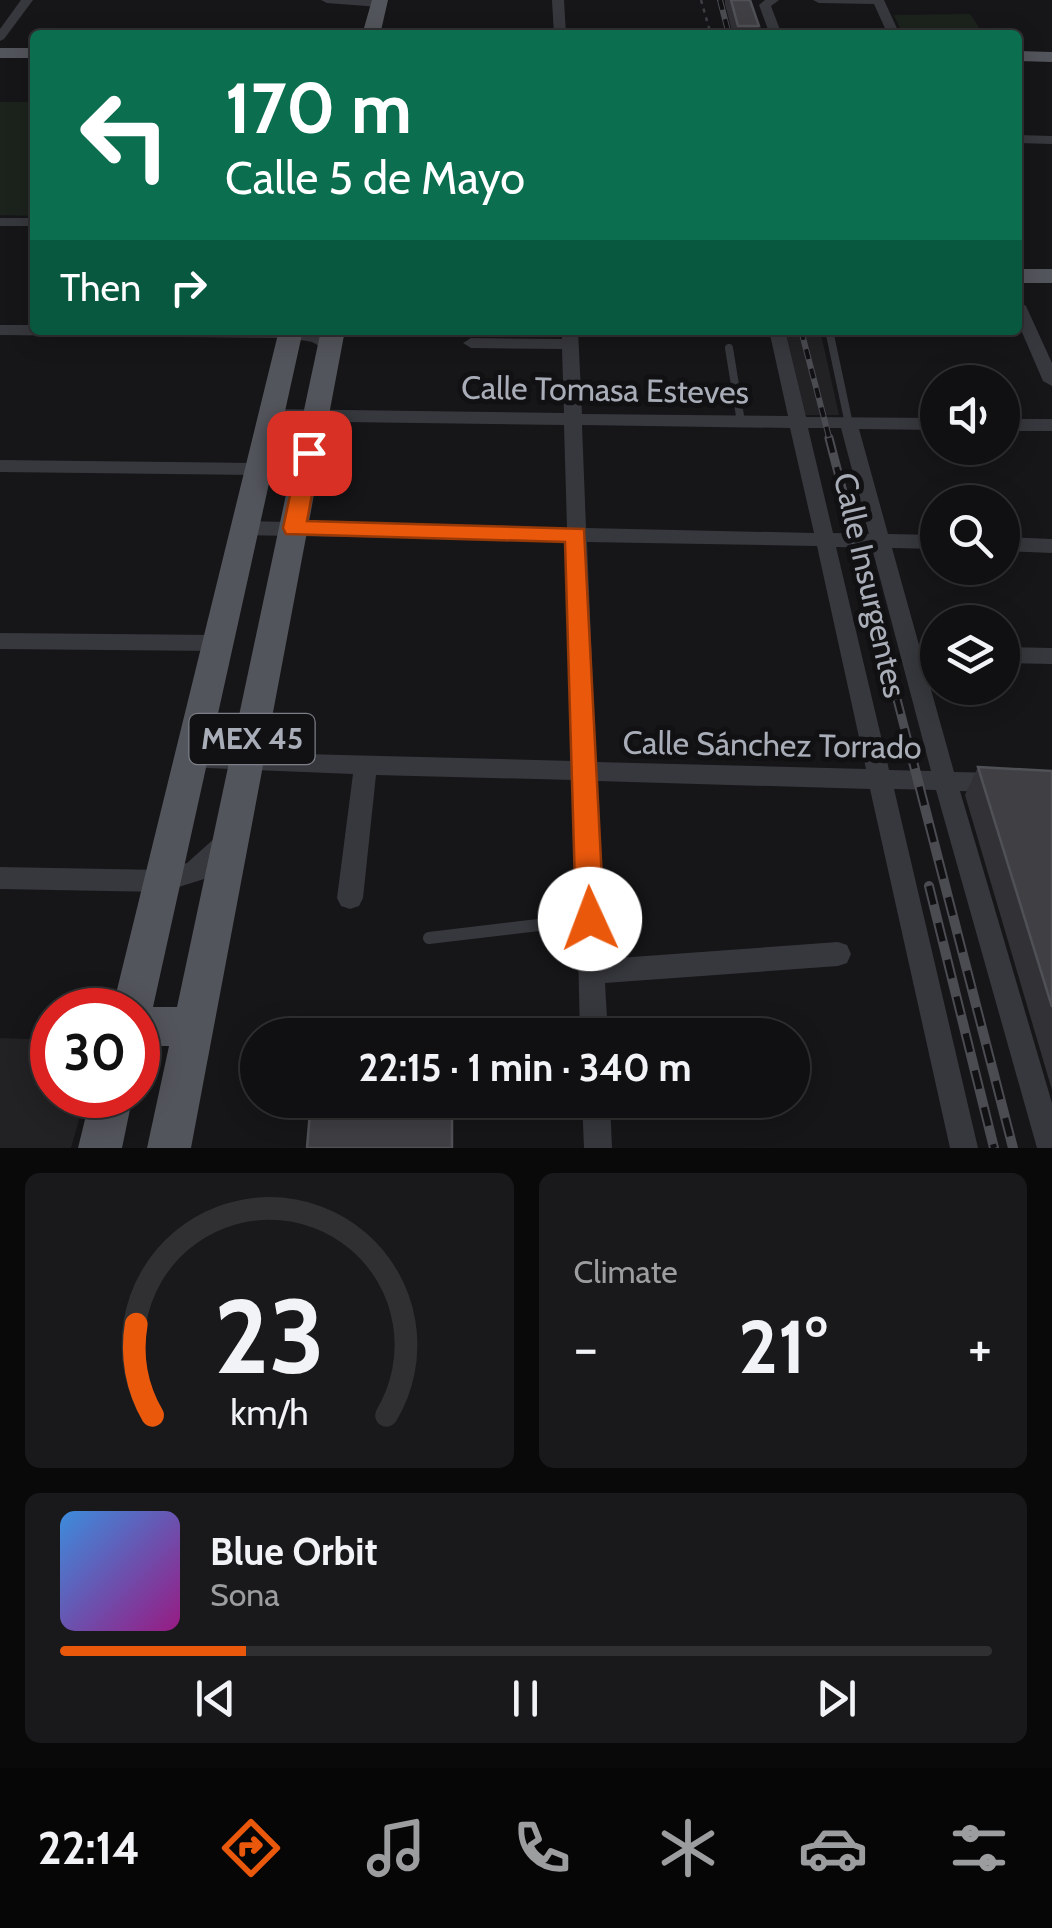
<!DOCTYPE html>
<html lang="en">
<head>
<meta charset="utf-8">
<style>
	body { margin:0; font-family:Cabin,sans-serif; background:#19191b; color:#f1f3f6; height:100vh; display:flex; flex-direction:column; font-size:38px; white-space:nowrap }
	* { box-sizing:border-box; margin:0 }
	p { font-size:32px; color:#9c9d9f }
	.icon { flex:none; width:55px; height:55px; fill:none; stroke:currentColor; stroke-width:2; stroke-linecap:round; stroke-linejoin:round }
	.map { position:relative; height:1148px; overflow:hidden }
	.details { display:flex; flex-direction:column; gap:25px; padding:25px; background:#09090a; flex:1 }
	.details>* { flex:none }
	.top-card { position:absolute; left:30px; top:30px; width:992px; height:305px; border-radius:10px; box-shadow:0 5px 25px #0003,0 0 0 2px #303032; background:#0b6e4f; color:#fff; overflow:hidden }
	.controls { position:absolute; left:920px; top:365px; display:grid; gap:20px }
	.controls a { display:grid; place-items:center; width:100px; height:100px; border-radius:50%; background:#101012; box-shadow:0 5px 25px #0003,0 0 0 2px #303032; font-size:50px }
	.speed { position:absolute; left:30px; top:988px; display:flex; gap:20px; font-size:50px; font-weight:700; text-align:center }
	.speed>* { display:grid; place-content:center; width:130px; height:130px; border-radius:50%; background:#101012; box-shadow:0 5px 25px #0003,0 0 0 2px #303032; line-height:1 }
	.speed .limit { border:15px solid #d22; background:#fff; color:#111 }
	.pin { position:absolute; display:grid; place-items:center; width:85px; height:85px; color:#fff; margin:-42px; border-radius:20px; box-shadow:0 5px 15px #0006 }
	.me { position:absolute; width:110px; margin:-55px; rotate:358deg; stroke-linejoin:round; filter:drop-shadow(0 0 8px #0008) }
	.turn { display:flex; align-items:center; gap:35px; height:210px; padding:0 30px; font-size:45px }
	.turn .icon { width:130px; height:130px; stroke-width:2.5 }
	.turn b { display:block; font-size:70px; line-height:85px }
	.then { display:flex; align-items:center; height:95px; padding:0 30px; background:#0003; gap:20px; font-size:38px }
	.big { font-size:75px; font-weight:800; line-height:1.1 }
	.details .widget { flex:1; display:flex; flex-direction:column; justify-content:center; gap:15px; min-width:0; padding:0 35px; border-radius:15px; background:#19191b }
	.details .dial { align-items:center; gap:0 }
	.dial svg { height:260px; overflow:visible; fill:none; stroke:#303032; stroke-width:7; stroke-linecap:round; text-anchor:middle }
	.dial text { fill:#f1f3f6; stroke:none }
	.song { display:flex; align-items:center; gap:30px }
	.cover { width:120px; height:120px; border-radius:15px; background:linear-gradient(135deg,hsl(210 70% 55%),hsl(310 70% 35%)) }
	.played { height:10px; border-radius:5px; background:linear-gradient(90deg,#ea580c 20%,#303032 20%) }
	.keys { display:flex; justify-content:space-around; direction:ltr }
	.heat { display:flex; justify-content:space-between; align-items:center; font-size:55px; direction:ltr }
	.details .tiles { flex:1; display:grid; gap:25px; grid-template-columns:1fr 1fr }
	.widget:last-child { grid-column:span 2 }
	.trip { position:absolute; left:240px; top:1018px; width:570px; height:100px; border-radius:50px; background:#101012; box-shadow:0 5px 25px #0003,0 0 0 2px #303032; font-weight:800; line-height:100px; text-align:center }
	.dock { display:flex; height:160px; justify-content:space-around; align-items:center; background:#060607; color:#9c9d9f }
	.dock .icon { width:70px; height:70px }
	.dock .active { color:#ea580c }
	.dock b { font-size:45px; color:#f1f3f6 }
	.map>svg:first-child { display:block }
</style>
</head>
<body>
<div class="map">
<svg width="1052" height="1148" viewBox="0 0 1052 1148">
	<rect width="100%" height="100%" fill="#161618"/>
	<!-- built -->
	<g fill="#222225">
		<path d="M785 330H820L839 415H804Z"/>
		<path d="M0 1038 52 1040V1095H86L71 1148H0Z"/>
	</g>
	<!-- green -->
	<g fill="#1c231d">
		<path d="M970 14 984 35H903L894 15Z"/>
		<path d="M0 102H35V216L0 215Z"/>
	</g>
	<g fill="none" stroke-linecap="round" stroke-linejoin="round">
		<!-- path -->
		<path stroke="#3d3f44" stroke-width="2.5" stroke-dasharray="4 5" stroke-linecap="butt" d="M701 0 711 35"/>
		<!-- service-far1 -->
		<g stroke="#37383d" stroke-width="8">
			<path d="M829 330 849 424"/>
			<path d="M729 348 741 422"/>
		</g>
		<!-- service -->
		<path stroke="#37383d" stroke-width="12" d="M429 938 589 919"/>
		<!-- minor -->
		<g fill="#37383d" fill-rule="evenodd">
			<path d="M21 0H33L4 39 0 41V29Z"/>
			<path d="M321 0H371L385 4 379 7 327 3Z"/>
			<path d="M552 0H564L566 35H554Z"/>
			<path d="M765 0H779L771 6 782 35H770L759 5Z"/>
			<path d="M813 0H884L900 35H888L874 4 819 3Z"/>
			<path d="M1018 135 1052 136V144L1018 143Z"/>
			<rect x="0" y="218" width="35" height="8"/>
			<path d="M1018 301 1026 306 1052 363V386L1043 381 1018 323Z"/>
			<path d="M0 325H35V330H300L323 335 338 347 330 352 312 342 290 338 0 335Z"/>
			<path d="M562 330H578L582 414 788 416 769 330H785L806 417 938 418V430L859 429 888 534 938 535V549L892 548 919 645H938V661H923L954 772 1052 774V794L960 791 1052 1103V1148H1037L936 790 894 789 978 1148H950L870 789 597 781 604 959 838 942 847 945 851 954 847 963 838 966 605 983 608 1035H580L574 780 376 775 363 898 359 906 350 909 341 906 337 898 353 774 183 767 180 760 183 753 191 751 573 761 567 541 245 535 235 528 245 521 567 528 564 425 271 421 262 415 271 409 564 413 562 349 471 348 463 343 471 338 562 339ZM582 425 790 428 814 533 586 528ZM808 428H841L869 534 833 533ZM587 542 817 546 866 769 596 762ZM836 547 872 548 931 771 889 770Z"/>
			<rect x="1002" y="419" width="50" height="12"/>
			<path d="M0 460 259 463 268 469 259 475 0 472Z"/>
			<path d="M1002 537 1052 539V553L1002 551Z"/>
			<path d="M0 633 218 635 225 637 229 643 225 649 218 651 0 649Z"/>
			<path d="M1002 647 1052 648V664L1002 663Z"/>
			<path d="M225 833 234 837 237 844 234 851 204 879 163 892 0 889V867L163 870 187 863 216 837Z"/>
			<path d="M582 1100H610L612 1148H584Z"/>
		</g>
		<!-- primary -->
		<g fill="#53555c" fill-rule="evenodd">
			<path d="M372 0H388L380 35H362Z"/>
			<rect x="0" y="48" width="35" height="10"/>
			<path d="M1018 51 1052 52V62L1018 61Z"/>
			<rect x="1018" y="269" width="34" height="14"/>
			<path d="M279 330H303L153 1007H177L321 330H345L191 1148H147L169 1046H138V1010H112Z"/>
			<path d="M91 1095H133L122 1148H78Z"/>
		</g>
		<defs>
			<g id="rail-far2">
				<path d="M720 0 729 35"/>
				<path d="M801 330 830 441"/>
			</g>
			<path id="rail-far1" d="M829 438 911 753"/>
			<g id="rail">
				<path d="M910 750 1013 1148"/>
				<path d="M929 886 994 1148"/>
			</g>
		</defs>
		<!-- rail-far2 casing -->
		<use href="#rail-far2" stroke="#4a4c52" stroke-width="6"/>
		<!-- rail-far1 casing -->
		<use href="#rail-far1" stroke="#4a4c52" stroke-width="9"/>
		<!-- rail casing -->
		<use href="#rail" stroke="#4a4c52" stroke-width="10"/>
		<!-- rail-far2 -->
		<use href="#rail-far2" stroke="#111113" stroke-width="4" stroke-dasharray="10" stroke-linecap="butt"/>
		<!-- rail-far1 -->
		<use href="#rail-far1" stroke="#111113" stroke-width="5" stroke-dasharray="15" stroke-linecap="butt"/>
		<!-- rail -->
		<use href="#rail" stroke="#111113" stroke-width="6" stroke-dasharray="19" stroke-linecap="butt"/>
	</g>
	<!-- wall -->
	<g fill="#323236">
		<path d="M725 0H750L759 26 758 35H733L725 4Z"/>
		<path d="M978 767 1052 771V1090L965 795Z"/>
	</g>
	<!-- building -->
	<g fill="#3f3f44" stroke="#4f5156" stroke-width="2.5">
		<path d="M731 0H750L759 26H738Z"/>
		<path d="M978 767 1052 771V1007Z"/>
		<path d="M311 1100H452V1148H307Z"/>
	</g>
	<!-- route -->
	<path fill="#ea580c" stroke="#983908" stroke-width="2.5" d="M309 447 320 453 307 521 584 529 604 919 600 928 590 932 580 928 576 919 565 542 286 534 283 528 299 453Z"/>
	<g text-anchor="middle" stroke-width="10" stroke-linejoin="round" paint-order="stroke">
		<!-- shield labels -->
		<rect fill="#111113" stroke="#7b7e86" stroke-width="2.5" x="189.5" y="714" width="125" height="50" rx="8"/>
		<g font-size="30" font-weight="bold" fill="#a8adb8">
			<text x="252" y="749">MEX 45</text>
		</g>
		<!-- street labels -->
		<g font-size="32" fill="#a8adb8" stroke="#111113">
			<text transform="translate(605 390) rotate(1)" y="11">Calle Tomasa Esteves</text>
			<text transform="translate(870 585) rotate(77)" y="11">Calle Insurgentes</text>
			<text transform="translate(772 745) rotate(1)" y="11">Calle Sánchez Torrado</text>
		</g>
	</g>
</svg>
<div class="controls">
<a><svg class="icon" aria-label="sound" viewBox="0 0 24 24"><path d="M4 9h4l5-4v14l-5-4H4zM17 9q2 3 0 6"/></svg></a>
<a><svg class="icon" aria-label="search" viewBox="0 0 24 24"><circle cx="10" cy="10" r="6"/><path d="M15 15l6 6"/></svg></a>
<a><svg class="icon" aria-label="layers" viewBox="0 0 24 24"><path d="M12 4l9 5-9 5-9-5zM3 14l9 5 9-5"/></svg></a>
</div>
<div class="speed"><div class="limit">30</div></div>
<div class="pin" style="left:309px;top:453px;background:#d93025"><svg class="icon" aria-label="arrive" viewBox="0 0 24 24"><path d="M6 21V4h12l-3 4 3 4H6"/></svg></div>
<svg class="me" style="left:590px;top:919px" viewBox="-20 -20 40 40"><circle r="19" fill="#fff"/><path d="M0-13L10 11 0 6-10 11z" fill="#ea580c"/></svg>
<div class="trip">22:15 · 1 min · 340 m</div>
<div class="top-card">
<div class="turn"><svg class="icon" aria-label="left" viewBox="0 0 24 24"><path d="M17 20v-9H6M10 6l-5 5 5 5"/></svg><div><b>170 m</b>Calle 5 de Mayo</div></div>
<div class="then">Then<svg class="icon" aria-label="right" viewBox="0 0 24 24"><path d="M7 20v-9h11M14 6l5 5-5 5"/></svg></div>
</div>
</div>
<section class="details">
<div class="tiles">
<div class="widget dial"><svg viewBox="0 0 100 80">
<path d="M14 69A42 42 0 1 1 86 69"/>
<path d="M14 69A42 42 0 0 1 9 41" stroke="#ea580c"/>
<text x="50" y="56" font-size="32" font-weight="700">23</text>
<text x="50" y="72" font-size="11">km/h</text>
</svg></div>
<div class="widget"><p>Climate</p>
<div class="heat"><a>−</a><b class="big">21°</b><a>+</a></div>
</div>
<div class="widget">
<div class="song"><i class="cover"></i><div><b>Blue Orbit</b><p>Sona</p></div></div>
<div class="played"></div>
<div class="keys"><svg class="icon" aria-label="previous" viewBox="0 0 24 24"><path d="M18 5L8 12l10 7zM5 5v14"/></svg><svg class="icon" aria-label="pause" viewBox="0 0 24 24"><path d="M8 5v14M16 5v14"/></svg><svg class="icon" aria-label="next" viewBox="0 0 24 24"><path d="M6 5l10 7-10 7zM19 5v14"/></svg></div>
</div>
</div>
</section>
<nav class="dock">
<b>22:14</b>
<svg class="icon active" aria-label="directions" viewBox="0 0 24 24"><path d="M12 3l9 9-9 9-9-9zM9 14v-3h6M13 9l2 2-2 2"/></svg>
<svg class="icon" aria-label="music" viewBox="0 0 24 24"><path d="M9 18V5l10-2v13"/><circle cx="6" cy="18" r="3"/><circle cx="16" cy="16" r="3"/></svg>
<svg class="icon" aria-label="phone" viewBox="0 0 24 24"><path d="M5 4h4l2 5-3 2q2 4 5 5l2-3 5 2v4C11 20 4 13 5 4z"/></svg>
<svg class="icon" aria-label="climate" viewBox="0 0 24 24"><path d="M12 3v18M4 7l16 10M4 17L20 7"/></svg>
<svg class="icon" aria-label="car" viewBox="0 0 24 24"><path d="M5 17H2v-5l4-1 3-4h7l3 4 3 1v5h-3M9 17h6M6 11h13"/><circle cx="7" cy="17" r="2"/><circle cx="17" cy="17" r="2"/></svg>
<svg class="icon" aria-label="filters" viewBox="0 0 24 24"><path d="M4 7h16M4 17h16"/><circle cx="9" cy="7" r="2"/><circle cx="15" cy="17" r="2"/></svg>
</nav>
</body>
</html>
